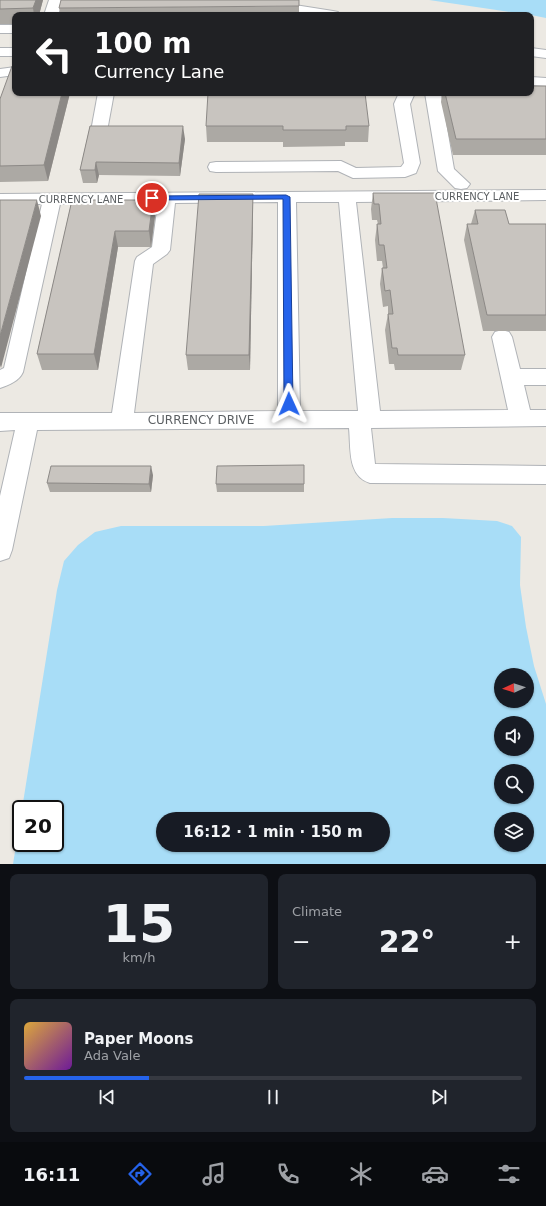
<!DOCTYPE html>
<html lang="en">
<head>
<meta charset="utf-8">
<style>
	body { margin:0; font-family:"DejaVu Sans",sans-serif; background:#20242c; color:#f1f3f6; height:100vh; display:flex; flex-direction:column; font-size:15px; white-space:nowrap }
	* { box-sizing:border-box; margin:0 }
	p { font-size:13px; color:#9ea1a6 }
	.icon { flex:none; width:22px; height:22px; fill:none; stroke:currentColor; stroke-width:2; stroke-linecap:round; stroke-linejoin:round }
	.map { position:relative; height:864px; overflow:hidden }
	.panel { display:flex; flex-direction:column; gap:10px; padding:10px; background:#0d0f14; flex:1 }
	.panel>* { flex:none }
	.banner { position:absolute; left:12px; top:12px; width:522px; height:84px; border-radius:8px; box-shadow:0 1px 3px #0004; background:#202124; color:#fff; overflow:hidden }
	.needle { width:26px; rotate:267deg }
	.controls { position:absolute; left:494px; top:668px; display:grid; gap:8px }
	.controls a { display:grid; place-items:center; width:40px; height:40px; border-radius:50%; background:#171b24; box-shadow:0 1px 3px #0004; font-size:20px }
	.speed { position:absolute; left:12px; top:800px; display:flex; gap:8px; font-size:20px; font-weight:700; text-align:center }
	.speed>* { display:grid; place-content:center; width:52px; height:52px; border-radius:50%; background:#171b24; box-shadow:0 1px 3px #0004; line-height:1 }
	.speed .limit { border:2px solid #111; border-radius:6px; background:#fff; color:#111 }
	.pin { position:absolute; display:grid; place-items:center; width:34px; height:34px; color:#fff; margin:-17px; border:2px solid #fff; border-radius:50%; box-shadow:0 1px 4px #0007 }
	.me { position:absolute; width:44px; margin:-22px; rotate:359deg; stroke-linejoin:round; filter:drop-shadow(0 0 3px #0008) }
	.turn { display:flex; align-items:center; gap:14px; height:84px; padding:0 16px; font-size:18px }
	.turn .icon { width:52px; height:52px; stroke-width:2.5 }
	.turn b { display:block; font-size:28px; line-height:34px }
	.big { font-size:30px; font-weight:700; line-height:1.1 }
	.panel .card { flex:1; display:flex; flex-direction:column; justify-content:center; gap:6px; min-width:0; padding:0 14px; border-radius:8px; background:#20242c }
	.panel .dial { align-items:center; gap:0 }
	.dial b { font-size:52px; line-height:1 }
	.song { display:flex; align-items:center; gap:12px }
	.cover { width:48px; height:48px; border-radius:6px; background:linear-gradient(135deg,hsl(40 70% 55%),hsl(280 70% 35%)) }
	.played { height:4px; border-radius:2px; background:linear-gradient(90deg,#2563eb 25%,#363941 25%) }
	.keys { display:flex; justify-content:space-around; direction:ltr }
	.heat { display:flex; justify-content:space-between; align-items:center; font-size:22px; direction:ltr }
	.panel .tiles { flex:1; display:grid; gap:10px; grid-template-columns:1fr 1fr }
	.card:last-child { grid-column:span 2 }
	.trip { position:absolute; left:156px; top:812px; width:234px; height:40px; border-radius:20px; background:#171b24; box-shadow:0 1px 3px #0004; font-weight:700; line-height:40px; text-align:center }
	.tab-bar { display:flex; height:64px; justify-content:space-around; align-items:center; background:#090b0e; color:#9ea1a6 }
	.tab-bar .icon { width:28px; height:28px }
	.tab-bar .on { color:#2563eb }
	.tab-bar b { font-size:18px; color:#f1f3f6 }
	.map>svg:first-child { display:block }
</style>
</head>
<body>
<div class="map">
<svg width="546" height="864" viewBox="0 0 546 864">
	<rect width="100%" height="100%" fill="#ece9e3"/>
	<!-- water -->
	<g fill="#a8ddf7" fill-rule="evenodd">
		<path d="M429 0H546V18L531 15Z"/>
		<path d="M392 518H443L497 521 512 526 521 537 520 585 526 627 534 666 546 704V864H13L21 815V843H55V809H22L57 590 64 561 78 545 95 532 121 526H264ZM501 675H527V701H501ZM501 723H527V749H501ZM501 771H527V797H501ZM163 819H383V845H163ZM501 819H527V845H501Z"/>
	</g>
	<g fill="none" stroke-linecap="round" stroke-linejoin="round">
		<defs>
			<g id="minor">
				<path d="M49 0H63L58 15H44Z"/>
				<path d="M230 0H263L333 11 338 12 340 15H307L237 4 232 3Z"/>
				<rect x="0" y="25" width="15" height="8"/>
				<rect x="0" y="48" width="15" height="8"/>
				<path d="M531 48 546 50V58L531 56Z"/>
				<path d="M15 67V75L0 77V69Z"/>
				<path d="M531 77 546 78V86L531 85Z"/>
				<path d="M98 93H114L107 131 105 134 99 136 93 134 91 131Z"/>
				<path d="M399 93H415L410 104 420 163 416 173 405 177 353 178 338 171 216 172 210 171 208 167 210 163 216 162 341 161 356 168 401 167 404 163 394 104Z"/>
				<path d="M425 93H441L454 169 470 184 467 188 461 189 455 188 438 171Z"/>
				<path d="M546 190V200L356 202 380 411 508 410 492 337 495 332 502 330 509 332 512 337 520 369H546V385H524L530 410H546V426L371 428 375 464 546 466V484L370 483C347 476 351 448 349 428L37 430 12 550 9 558 0 561V496L15 430 0 431V413H112L135 261 137 257 152 247 158 203 60 204 23 372C19 381 9 385 0 388V370L4 368 42 204H0V194ZM278 202V411L134 413 153 264 167 254 170 250 175 203ZM296 202H339L358 411H300Z"/>
			</g>
		</defs>
		<!-- minor casing -->
		<use href="#minor" stroke="#b0b3b7" stroke-width="2"/>
		<!-- minor -->
		<use href="#minor" fill="#fff" fill-rule="evenodd"/>
	</g>
	<!-- wall -->
	<g fill="#aca9a4">
		<path d="M0 0H43L39 15H15V24H0Z"/>
		<path d="M299 6V15H61L59 8Z"/>
		<path d="M546 86V155H453L441 102 442 93H531Z"/>
		<path d="M15 93H70L48 181 0 182V99Z"/>
		<path d="M90 126 185 139 180 176 99 175 97 183H83L80 170Z"/>
		<path d="M206 126H369L368 142H345V146L283 147V142H207Z"/>
		<path d="M373 193 465 355 461 370H395L394 364H389L385 330 388 314V306L383 307 380 284 382 268H383L382 261H377L375 240 377 224H378L377 220H372L371 209Z"/>
		<path d="M72 200 155 216 151 247H118L98 370H42L37 354Z"/>
		<path d="M253 210 250 370H188L186 355Z"/>
		<path d="M475 210 509 224H546V331H483L464 240 467 224H471Z"/>
		<path d="M153 475 151 492H50L47 483Z"/>
		<path d="M216 484H304V492H217Z"/>
	</g>
	<!-- shaded-wall -->
	<g fill="#8c8986">
		<path d="M36 0H43L39 15H34L33 8Z"/>
		<path d="M62 93H70L48 181 44 165Z"/>
		<path d="M183 126 185 139 180 176 179 163Z"/>
		<path d="M96 162 99 175 97 183 95 170Z"/>
		<path d="M253 194V210L250 370 249 355Z"/>
		<path d="M37 200 41 216 1 368 0 365V336Z"/>
		<path d="M153 200 155 216 151 247 149 231Z"/>
		<path d="M115 231 118 247 98 370 94 354Z"/>
		<path d="M151 466 153 475 151 492 149 484Z"/>
	</g>
	<!-- building -->
	<g fill="#c8c4bf" stroke="#8c8986">
		<path d="M0 0H36L33 8 0 9Z"/>
		<path d="M61 0H299V6L59 8Z"/>
		<path d="M12 66H15V93H62L44 165 0 166V99Z"/>
		<path d="M531 86H546V139H456L445 93H531Z"/>
		<path d="M208 93H365L369 126H346V130H283V126H206Z"/>
		<path d="M90 126H183L179 163 96 162 95 170H80Z"/>
		<path d="M373 193H435L465 355H398L397 348H392L388 314H393L390 290 385 291 382 268H387L384 245H379L377 224H381L379 204H374Z"/>
		<path d="M199 194H253L249 355H186Z"/>
		<path d="M0 200H37L0 336Z"/>
		<path d="M72 200H153L149 231H115L94 354H37Z"/>
		<path d="M475 210H505L509 224H546V315H487L467 224H478Z"/>
		<path d="M304 465V484H216L217 466Z"/>
		<path d="M51 466H151L149 484 47 483Z"/>
	</g>
	<!-- route -->
	<path fill="#2563eb" stroke="#184099" d="M286 195 290 197 293 404 289 407 284 404 283 199 152 200 149 198 152 196Z"/>
	<g text-anchor="middle" stroke-width="4" stroke-linejoin="round" paint-order="stroke">
		<!-- far-street labels -->
		<g font-size="10" fill="#5b5f62" stroke="#fff">
			<text x="477" y="200">CURRENCY LANE</text>
			<text x="81" y="203">CURRENCY LANE</text>
		</g>
		<!-- street labels -->
		<g font-size="12" fill="#5b5f62" stroke="#fff">
			<text x="201" y="424">CURRENCY DRIVE</text>
		</g>
	</g>
</svg>
<div class="controls">
<a><svg class="needle" viewBox="-14 -14 28 28"><path d="M0-13l5 13h-10z" fill="#e53935"/><path d="M0 13l5-13h-10z" fill="#9ea1a6"/></svg></a>
<a><svg class="icon" aria-label="sound" viewBox="0 0 24 24"><path d="M4 9h4l5-4v14l-5-4H4zM17 9q2 3 0 6"/></svg></a>
<a><svg class="icon" aria-label="search" viewBox="0 0 24 24"><circle cx="10" cy="10" r="6"/><path d="M15 15l6 6"/></svg></a>
<a><svg class="icon" aria-label="layers" viewBox="0 0 24 24"><path d="M12 4l9 5-9 5-9-5zM3 14l9 5 9-5"/></svg></a>
</div>
<div class="speed"><div class="limit">20</div></div>
<div class="pin" style="left:152px;top:198px;background:#d93025"><svg class="icon" aria-label="arrive" viewBox="0 0 24 24"><path d="M6 21V4h12l-3 4 3 4H6"/></svg></div>
<svg class="me" style="left:289px;top:404px" viewBox="-20 -20 40 40"><path d="M0-17L14 15 0 8-14 15z" fill="#2563eb" stroke="#fff" stroke-width="4"/></svg>
<div class="trip">16:12 · 1 min · 150 m</div>
<div class="banner">
<div class="turn"><svg class="icon" aria-label="left" viewBox="0 0 24 24"><path d="M17 20v-9H6M10 6l-5 5 5 5"/></svg><div><b>100 m</b>Currency Lane</div></div>
</div>
</div>
<section class="panel">
<div class="tiles">
<div class="card dial"><b>15</b><p>km/h</p></div>
<div class="card"><p>Climate</p>
<div class="heat"><a>−</a><b class="big">22°</b><a>+</a></div>
</div>
<div class="card">
<div class="song"><i class="cover"></i><div><b>Paper Moons</b><p>Ada Vale</p></div></div>
<div class="played"></div>
<div class="keys"><svg class="icon" aria-label="previous" viewBox="0 0 24 24"><path d="M18 5L8 12l10 7zM5 5v14"/></svg><svg class="icon" aria-label="pause" viewBox="0 0 24 24"><path d="M8 5v14M16 5v14"/></svg><svg class="icon" aria-label="next" viewBox="0 0 24 24"><path d="M6 5l10 7-10 7zM19 5v14"/></svg></div>
</div>
</div>
</section>
<nav class="tab-bar">
<b>16:11</b>
<svg class="icon on" aria-label="directions" viewBox="0 0 24 24"><path d="M12 3l9 9-9 9-9-9zM9 14v-3h6M13 9l2 2-2 2"/></svg>
<svg class="icon" aria-label="music" viewBox="0 0 24 24"><path d="M9 18V5l10-2v13"/><circle cx="6" cy="18" r="3"/><circle cx="16" cy="16" r="3"/></svg>
<svg class="icon" aria-label="phone" viewBox="0 0 24 24"><path d="M5 4h4l2 5-3 2q2 4 5 5l2-3 5 2v4C11 20 4 13 5 4z"/></svg>
<svg class="icon" aria-label="climate" viewBox="0 0 24 24"><path d="M12 3v18M4 7l16 10M4 17L20 7"/></svg>
<svg class="icon" aria-label="car" viewBox="0 0 24 24"><path d="M5 17H2v-5l4-1 3-4h7l3 4 3 1v5h-3M9 17h6M6 11h13"/><circle cx="7" cy="17" r="2"/><circle cx="17" cy="17" r="2"/></svg>
<svg class="icon" aria-label="filters" viewBox="0 0 24 24"><path d="M4 7h16M4 17h16"/><circle cx="9" cy="7" r="2"/><circle cx="15" cy="17" r="2"/></svg>
</nav>
</body>
</html>
